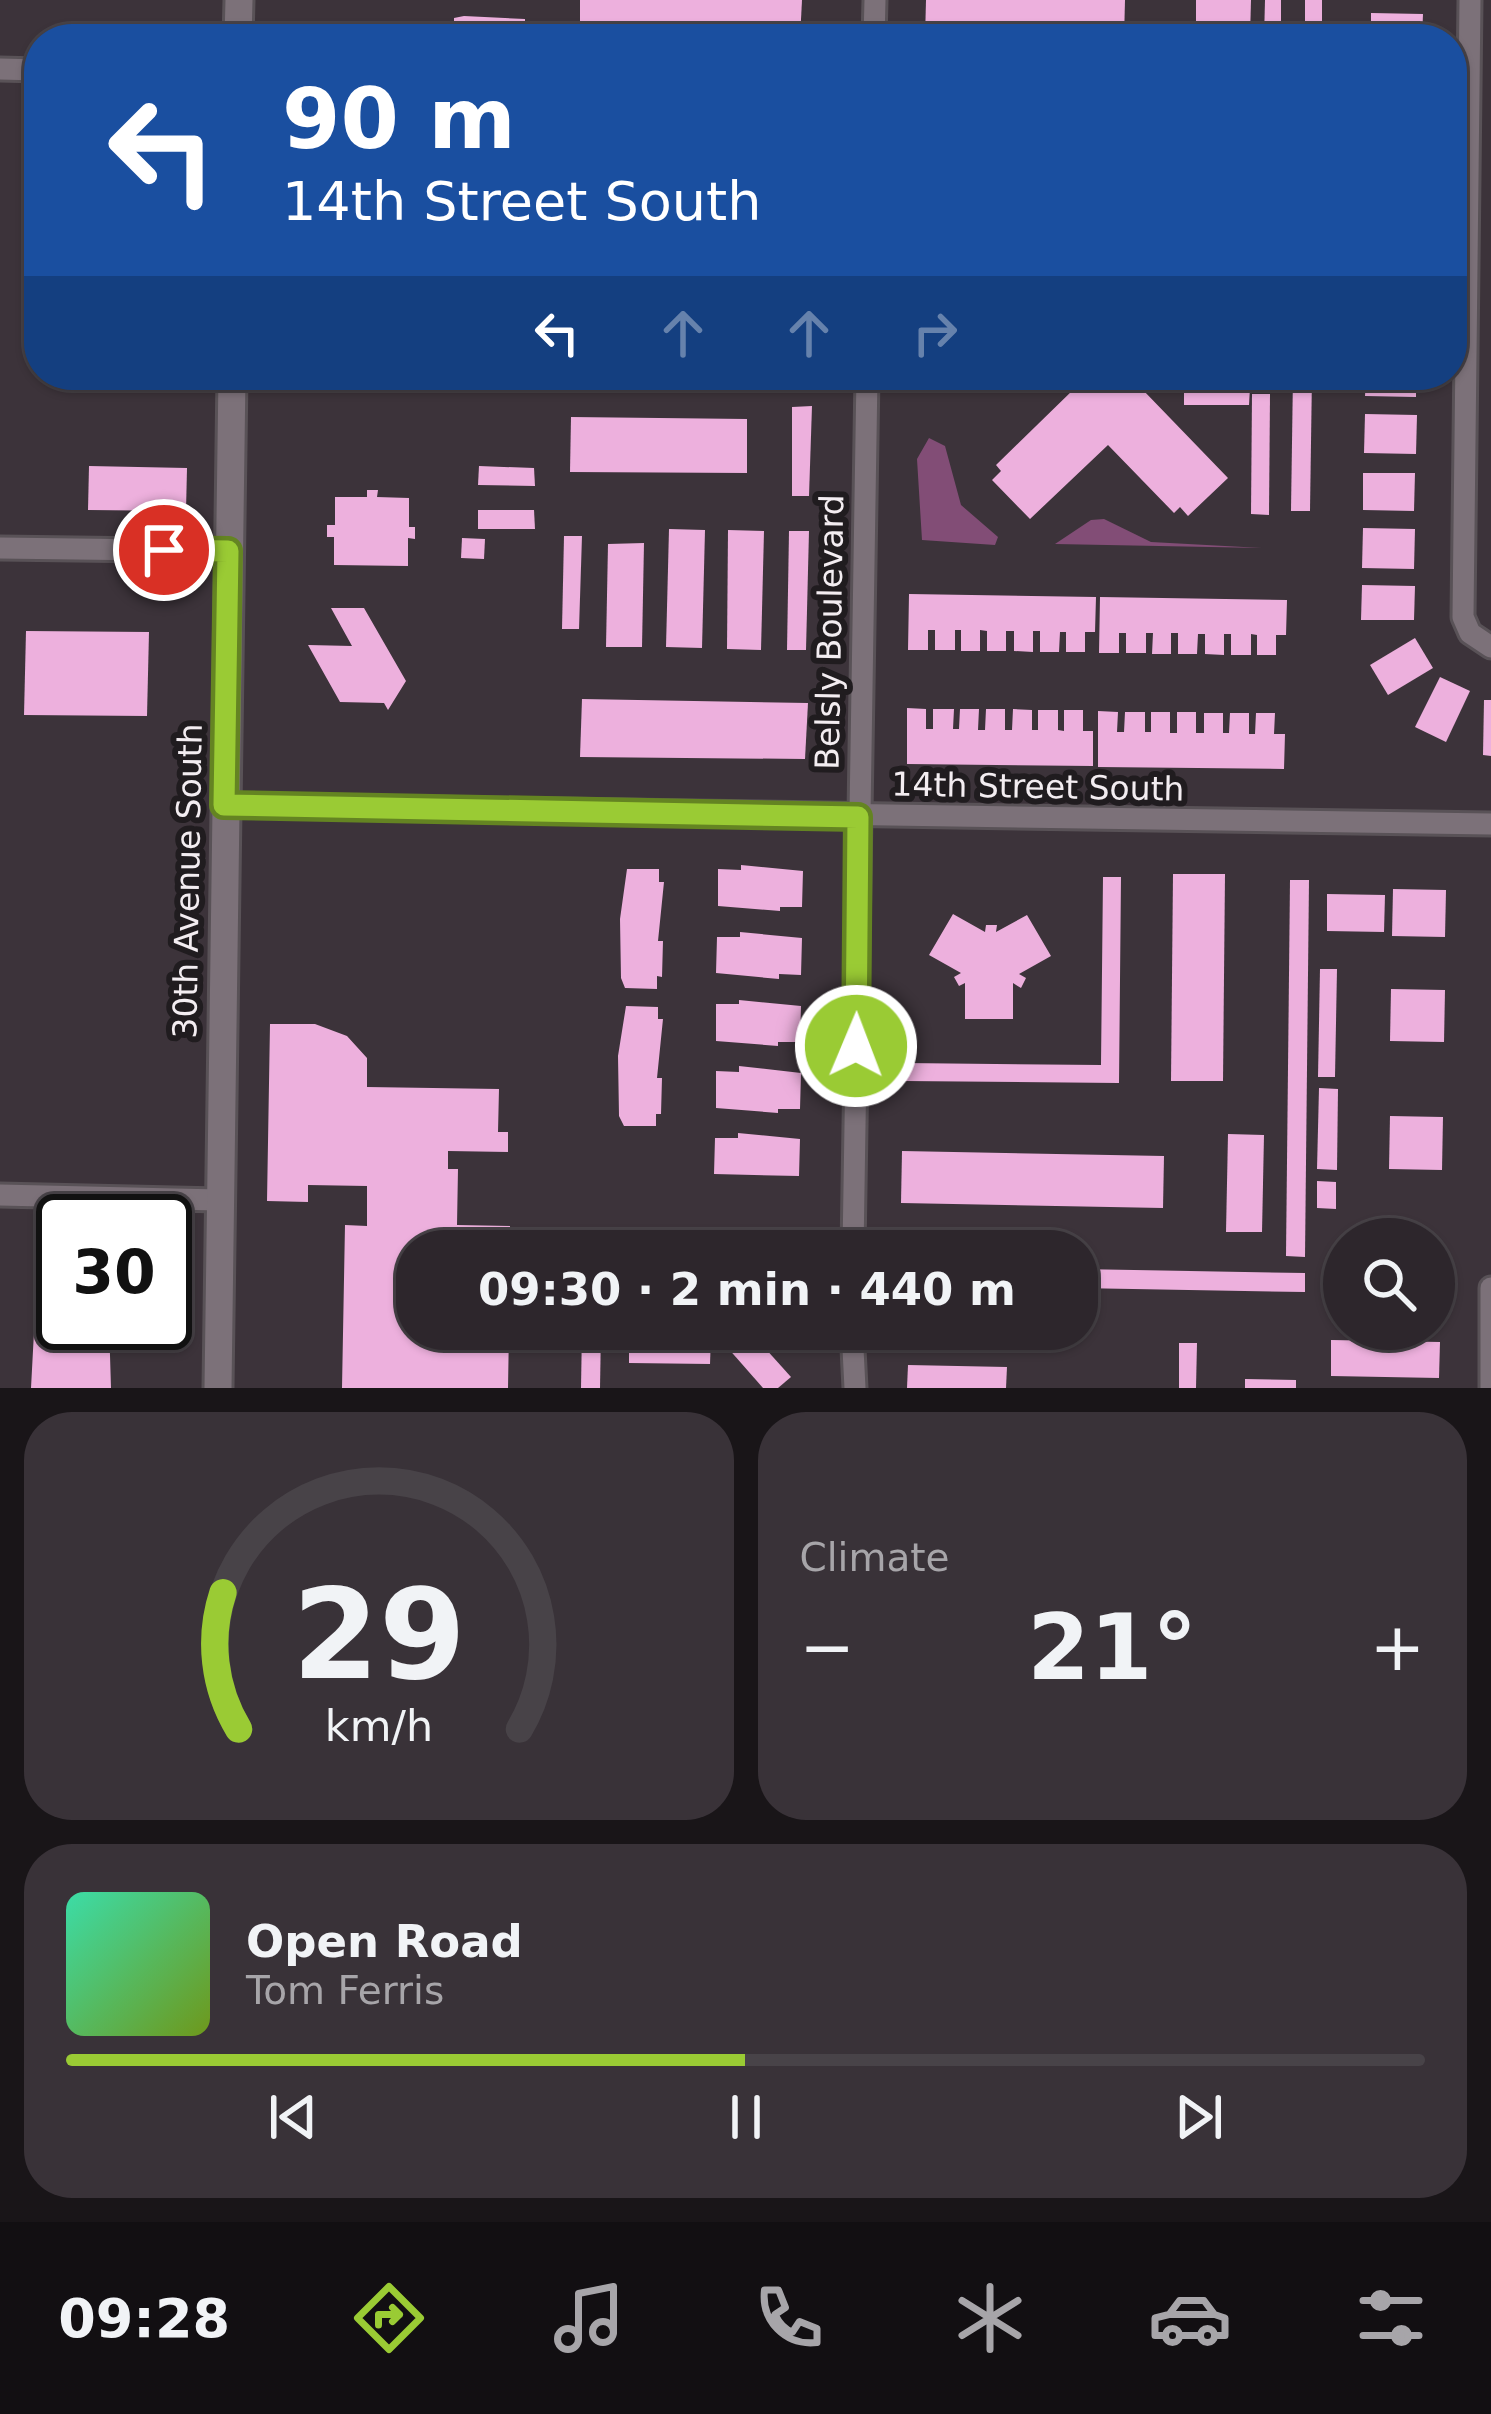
<!DOCTYPE html>
<html lang="en">
<head>
<meta charset="utf-8">
<style>
	body { margin:0; font-family:"DejaVu Sans",sans-serif; background:#393238; color:#f1f3f6; height:100vh; display:flex; flex-direction:column; font-size:45px; white-space:nowrap }
	* { box-sizing:border-box; margin:0 }
	p { font-size:39px; color:#a7a5a9 }
	.icon { flex:none; width:66px; height:66px; fill:none; stroke:currentColor; stroke-width:2; stroke-linecap:round; stroke-linejoin:round }
	.map { position:relative; height:1388px; overflow:hidden }
	.panel { display:flex; flex-direction:column; gap:24px; padding:24px; background:#191518; flex:1 }
	.panel>* { flex:none }
	.hud { position:absolute; left:24px; top:24px; width:1443px; height:366px; border-radius:48px; box-shadow:0 3px 9px #0004,0 0 0 3px #484348; background:#1a4fa0; color:#fff; overflow:hidden }
	.fabs { position:absolute; left:1323px; top:1218px; display:grid; gap:24px }
	.fabs a { display:grid; place-items:center; width:132px; height:132px; border-radius:50%; background:#2d262c; box-shadow:0 3px 9px #0004,0 0 0 3px #484348; font-size:60px }
	.speed { position:absolute; left:36px; top:1194px; display:flex; gap:24px; font-size:60px; font-weight:700; text-align:center }
	.speed>* { display:grid; place-content:center; width:156px; height:156px; border-radius:50%; background:#2d262c; box-shadow:0 3px 9px #0004,0 0 0 3px #484348; line-height:1 }
	.speed .limit { border:6px solid #111; border-radius:18px; background:#fff; color:#111 }
	.pin { position:absolute; display:grid; place-items:center; width:102px; height:102px; color:#fff; margin:-51px; border:6px solid #fff; border-radius:50%; box-shadow:0 3px 12px #0007 }
	.me { position:absolute; width:132px; margin:-66px; rotate:1deg; stroke-linejoin:round; filter:drop-shadow(0 0 9px #0008) }
	.turn { display:flex; align-items:center; gap:42px; height:252px; padding:0 60px; font-size:54px }
	.turn .icon { width:156px; height:156px; stroke-width:2.5 }
	.turn b { display:block; font-size:84px; line-height:102px }
	.lanes { display:flex; align-items:center; height:114px; padding:0 60px; background:#0003; justify-content:center; gap:60px; direction:ltr }
	.lanes .off { opacity:.35 }
	.big { font-size:90px; font-weight:800; line-height:1.1 }
	.panel .tile { flex:1; display:flex; flex-direction:column; justify-content:center; gap:18px; min-width:0; padding:0 42px; border-radius:48px; background:#393238 }
	.panel .dial { align-items:center; gap:0 }
	.dial svg { height:312px; overflow:visible; fill:none; stroke:#484348; stroke-width:7; stroke-linecap:round; text-anchor:middle }
	.dial text { fill:#f1f3f6; stroke:none }
	.song { display:flex; align-items:center; gap:36px }
	.cover { width:144px; height:144px; border-radius:18px; background:linear-gradient(135deg,hsl(160 70% 55%),hsl(80 70% 35%)) }
	.played { height:12px; border-radius:6px; background:linear-gradient(90deg,#9acb34 50%,#484348 50%) }
	.keys { display:flex; justify-content:space-around; direction:ltr }
	.heat { display:flex; justify-content:space-between; align-items:center; font-size:66px; direction:ltr }
	.panel .tiles { flex:1; display:grid; gap:24px; grid-template-columns:1fr 1fr }
	.tile:last-child { grid-column:span 2 }
	.trip { position:absolute; left:396px; top:1230px; width:702px; height:120px; border-radius:48px; background:#2d262c; box-shadow:0 3px 9px #0004,0 0 0 3px #484348; font-weight:800; line-height:120px; text-align:center }
	.tabs { display:flex; height:192px; justify-content:space-around; align-items:center; background:#120f12; color:#a7a5a9 }
	.tabs .icon { width:84px; height:84px }
	.tabs .active { color:#9acb34 }
	.tabs b { font-size:54px; color:#f1f3f6 }
	.map>svg:first-child { display:block }
</style>
</head>
<body>
<div class="map">
<svg width="1491" height="1388" viewBox="0 0 1491 1388">
	<rect width="100%" height="100%" fill="#3c333a"/>
	<!-- water -->
	<g fill="#824d76">
		<path d="M929 438 945 446 961 505 998 537 995 545 922 540 917 459Z"/>
		<path d="M1104 519 1151 542 1262 548 1055 544 1091 520Z"/>
	</g>
	<!-- building -->
	<g fill="#edb0dd">
		<path d="M580 0H802L800 39H580Z"/>
		<path d="M926 0H1125L1124 39H925Z"/>
		<path d="M1196 0H1251L1250 37H1196Z"/>
		<path d="M1265 0H1281V39H1264Z"/>
		<rect x="1305" y="0" width="17" height="39"/>
		<path d="M1371 13 1423 14 1422 39H1371Z"/>
		<path d="M464 16 525 19V39H454V18Z"/>
		<rect x="684" y="375" width="53" height="12"/>
		<path d="M1293 375H1312L1310 511H1291Z"/>
		<path d="M1366 375H1416V397L1365 396Z"/>
		<path d="M1184 387H1250L1249 405H1184Z"/>
		<path d="M1075 388 1142 389 1228 478 1188 516 1180 507 1174 513 1108 445 1030 519 992 480 1001 471 996 465Z"/>
		<path d="M1252 394H1270L1269 515 1251 514Z"/>
		<path d="M812 406 809 496H792V407Z"/>
		<path d="M1365 414 1417 415 1416 454 1364 453Z"/>
		<path d="M571 417 747 419V473L570 472Z"/>
		<path d="M89 466 187 468 186 511 88 510Z"/>
		<path d="M479 466 534 468 535 486 478 485Z"/>
		<path d="M1363 473H1415L1414 511 1363 510Z"/>
		<path d="M367 490H378L377 497 409 498V527H415V539L408 538V566L334 565V537H327V525H335V497H367Z"/>
		<path d="M478 510H534L535 529H478Z"/>
		<path d="M1363 528 1415 529 1414 569 1362 568Z"/>
		<path d="M669 529 705 530 702 648 666 647Z"/>
		<path d="M728 530 764 531 761 650 727 649Z"/>
		<path d="M789 531H809L806 650H787Z"/>
		<path d="M564 536H582L579 629H562Z"/>
		<path d="M462 538 485 539 484 559 461 558Z"/>
		<path d="M644 543 642 647H606L608 544Z"/>
		<path d="M1362 585 1415 586 1414 620H1361Z"/>
		<path d="M909 594 1096 597 1095 632H1085V652H1066V632H1060L1059 652H1040V631H1033V652L1014 651V631H1006V651H987V631L980 630V651H961V630H955V650H935V630H928V650H908Z"/>
		<path d="M1100 597 1287 600 1286 635H1276V655H1257V635L1251 634V655H1231V634H1224V655L1205 654V634H1198L1197 654H1178V633H1171V654H1152L1153 633H1146V653H1126V633H1119V653H1099Z"/>
		<path d="M331 608H364L406 681 388 710 384 703 340 702 308 645 352 646Z"/>
		<path d="M26 631 149 632 147 716 24 715Z"/>
		<path d="M1415 638 1433 668 1388 695 1370 665Z"/>
		<path d="M1440 677 1470 691 1446 742 1415 727Z"/>
		<path d="M582 699 808 703 805 759 580 757Z"/>
		<path d="M1484 700H1491V756L1483 755Z"/>
		<path d="M907 708 926 709V729H933V709H954L953 729H959L960 709H979L978 730H985L986 709H1005V730H1012L1013 709 1032 710V730H1038V710H1058V730L1064 731V710H1083V731H1093V766L907 764Z"/>
		<path d="M1098 711 1118 712 1117 732H1124L1125 712H1145V732H1151V712H1170V733H1177V712H1196V733H1204V713H1223V733H1229L1230 713H1249V734H1255L1256 713H1275L1274 734H1285L1284 769 1098 767Z"/>
		<path d="M741 865 803 871 802 907H780V911L718 906V869L741 870Z"/>
		<path d="M627 869H659V882H664L658 941H663L662 977 657 976V989L625 988 621 978 620 919Z"/>
		<path d="M1173 874H1225L1223 1081H1171Z"/>
		<path d="M1103 877H1121L1119 1083 904 1081V1063L1101 1065Z"/>
		<path d="M1290 880H1309L1305 1257 1286 1256Z"/>
		<path d="M1393 889 1446 890 1445 937 1392 936Z"/>
		<path d="M1327 894 1385 895 1384 932 1327 931Z"/>
		<path d="M953 914 985 932 986 925H997L996 932 1027 915 1051 956 1019 974 1026 978 1021 988 1013 983V1019H965V983L959 986 954 977 961 973 929 955Z"/>
		<path d="M740 932 802 938 801 975 779 974V979L716 973 717 937H740Z"/>
		<path d="M1320 969H1337L1335 1077H1318Z"/>
		<path d="M1391 989 1445 990 1444 1042 1390 1041Z"/>
		<path d="M739 1000 801 1006 800 1042H778V1046L716 1041V1004H739Z"/>
		<path d="M626 1006 658 1007V1019H663L657 1078H662L661 1114H656V1126H624L619 1116 618 1056Z"/>
		<path d="M270 1024H315L347 1036 367 1058V1087L499 1089 498 1132H508V1152L448 1151V1169H458L457 1225 510 1226V1251H417V1329H509L508 1388H342L345 1225 367 1226V1186L308 1185V1202L267 1201Z"/>
		<path d="M739 1066 801 1073 800 1109H778V1113L716 1108V1071L739 1072Z"/>
		<path d="M1319 1088 1338 1089 1337 1170 1317 1169Z"/>
		<path d="M1390 1116 1443 1117 1442 1170 1389 1169Z"/>
		<path d="M738 1133 800 1139 799 1176 714 1174 715 1138H738Z"/>
		<path d="M1228 1134 1264 1135 1262 1232H1226Z"/>
		<path d="M902 1151 1164 1156 1163 1208 901 1203Z"/>
		<path d="M1317 1181 1336 1182V1209L1317 1208Z"/>
		<path d="M762 1240H798V1251H761Z"/>
		<path d="M1077 1269 1305 1273V1292L1077 1288Z"/>
		<path d="M35 1313 63 1314V1323H109L111 1388H31Z"/>
		<path d="M582 1329H601L600 1388H581Z"/>
		<path d="M748 1329 791 1377 778 1388H763L727 1347Z"/>
		<path d="M629 1335 711 1336 710 1364 629 1363Z"/>
		<path d="M1331 1340 1440 1342 1439 1378 1331 1376Z"/>
		<path d="M1179 1343H1197L1196 1388H1179Z"/>
		<path d="M908 1365 1007 1367 1006 1388H907Z"/>
		<path d="M1245 1379 1296 1380V1388H1245Z"/>
	</g>
	<g fill="none" stroke-linecap="round" stroke-linejoin="round">
		<defs>
			<g id="minor">
				<path d="M1470 0 1463 617 1470 633 1491 647"/>
				<path d="M874 39 875 0"/>
				<path d="M0 69 39 70"/>
				<path d="M0 548 228 551"/>
				<path d="M224 805 1491 824"/>
				<path d="M0 1195 219 1200"/>
				<path d="M853 1251 867 375"/>
				<path d="M852 1329 855 1388"/>
				<path d="M1491 1388V1288"/>
			</g>
			<g id="tertiary">
				<path d="M238 39 239 0"/>
				<path d="M218 1388 232 375"/>
			</g>
		</defs>
		<!-- minor casing -->
		<use href="#minor" stroke="#595257" stroke-width="27"/>
		<!-- tertiary casing -->
		<use href="#tertiary" stroke="#595257" stroke-width="33"/>
		<!-- minor -->
		<use href="#minor" stroke="#7c7179" stroke-width="21"/>
		<!-- tertiary -->
		<use href="#tertiary" stroke="#7c7179" stroke-width="27"/>
	</g>
	<g fill="none" stroke-linecap="round" stroke-linejoin="round">
		<defs>
			<path id="route" d="M164 550 228 551 224 805 858 817 856 1046"/>
		</defs>
		<!-- route casing -->
		<use href="#route" stroke="#648422" stroke-width="30"/>
		<!-- route -->
		<use href="#route" stroke="#9acb34" stroke-width="21"/>
	</g>
	<g text-anchor="middle" stroke-width="12" stroke-linejoin="round" paint-order="stroke">
		<!-- street labels -->
		<g font-size="33" fill="#f3edf1" stroke="#201c1f">
			<text transform="translate(829 632) rotate(-89)" y="12">Belsly Boulevard</text>
			<text transform="translate(1038 786) rotate(1)" y="12">14th Street South</text>
			<text transform="translate(187 881) rotate(-89)" y="12">30th Avenue South</text>
		</g>
	</g>
</svg>
<div class="fabs">
<a><svg class="icon" aria-label="search" viewBox="0 0 24 24"><circle cx="10" cy="10" r="6"/><path d="M15 15l6 6"/></svg></a>
</div>
<div class="speed"><div class="limit">30</div></div>
<div class="pin" style="left:164px;top:550px;background:#d93025"><svg class="icon" aria-label="arrive" viewBox="0 0 24 24"><path d="M6 21V4h12l-3 4 3 4H6"/></svg></div>
<svg class="me" style="left:856px;top:1046px" viewBox="-20 -20 40 40"><circle r="17" fill="#9acb34" stroke="#fff" stroke-width="3"/><path d="M0-11L8 9 0 5-8 9z" fill="#fff"/></svg>
<div class="trip">09:30 · 2 min · 440 m</div>
<div class="hud">
<div class="turn"><svg class="icon" aria-label="left" viewBox="0 0 24 24"><path d="M17 20v-9H6M10 6l-5 5 5 5"/></svg><div><b>90 m</b>14th Street South</div></div>
<div class="lanes"><svg class="icon" aria-label="left" viewBox="0 0 24 24"><path d="M17 20v-9H6M10 6l-5 5 5 5"/></svg><svg class="icon off" aria-label="ahead" viewBox="0 0 24 24"><path d="M12 20V5M6 11l6-6 6 6"/></svg><svg class="icon off" aria-label="ahead" viewBox="0 0 24 24"><path d="M12 20V5M6 11l6-6 6 6"/></svg><svg class="icon off" aria-label="right" viewBox="0 0 24 24"><path d="M7 20v-9h11M14 6l5 5-5 5"/></svg></div>
</div>
</div>
<section class="panel">
<div class="tiles">
<div class="tile dial"><svg viewBox="0 0 100 80">
<path d="M14 69A42 42 0 1 1 86 69"/>
<path d="M14 69A42 42 0 0 1 10 34" stroke="#9acb34"/>
<text x="50" y="56" font-size="32" font-weight="700">29</text>
<text x="50" y="72" font-size="11">km/h</text>
</svg></div>
<div class="tile"><p>Climate</p>
<div class="heat"><a>−</a><b class="big">21°</b><a>+</a></div>
</div>
<div class="tile">
<div class="song"><i class="cover"></i><div><b>Open Road</b><p>Tom Ferris</p></div></div>
<div class="played"></div>
<div class="keys"><svg class="icon" aria-label="previous" viewBox="0 0 24 24"><path d="M18 5L8 12l10 7zM5 5v14"/></svg><svg class="icon" aria-label="pause" viewBox="0 0 24 24"><path d="M8 5v14M16 5v14"/></svg><svg class="icon" aria-label="next" viewBox="0 0 24 24"><path d="M6 5l10 7-10 7zM19 5v14"/></svg></div>
</div>
</div>
</section>
<nav class="tabs">
<b>09:28</b>
<svg class="icon active" aria-label="directions" viewBox="0 0 24 24"><path d="M12 3l9 9-9 9-9-9zM9 14v-3h6M13 9l2 2-2 2"/></svg>
<svg class="icon" aria-label="music" viewBox="0 0 24 24"><path d="M9 18V5l10-2v13"/><circle cx="6" cy="18" r="3"/><circle cx="16" cy="16" r="3"/></svg>
<svg class="icon" aria-label="phone" viewBox="0 0 24 24"><path d="M5 4h4l2 5-3 2q2 4 5 5l2-3 5 2v4C11 20 4 13 5 4z"/></svg>
<svg class="icon" aria-label="climate" viewBox="0 0 24 24"><path d="M12 3v18M4 7l16 10M4 17L20 7"/></svg>
<svg class="icon" aria-label="car" viewBox="0 0 24 24"><path d="M5 17H2v-5l4-1 3-4h7l3 4 3 1v5h-3M9 17h6M6 11h13"/><circle cx="7" cy="17" r="2"/><circle cx="17" cy="17" r="2"/></svg>
<svg class="icon" aria-label="filters" viewBox="0 0 24 24"><path d="M4 7h16M4 17h16"/><circle cx="9" cy="7" r="2"/><circle cx="15" cy="17" r="2"/></svg>
</nav>
</body>
</html>
